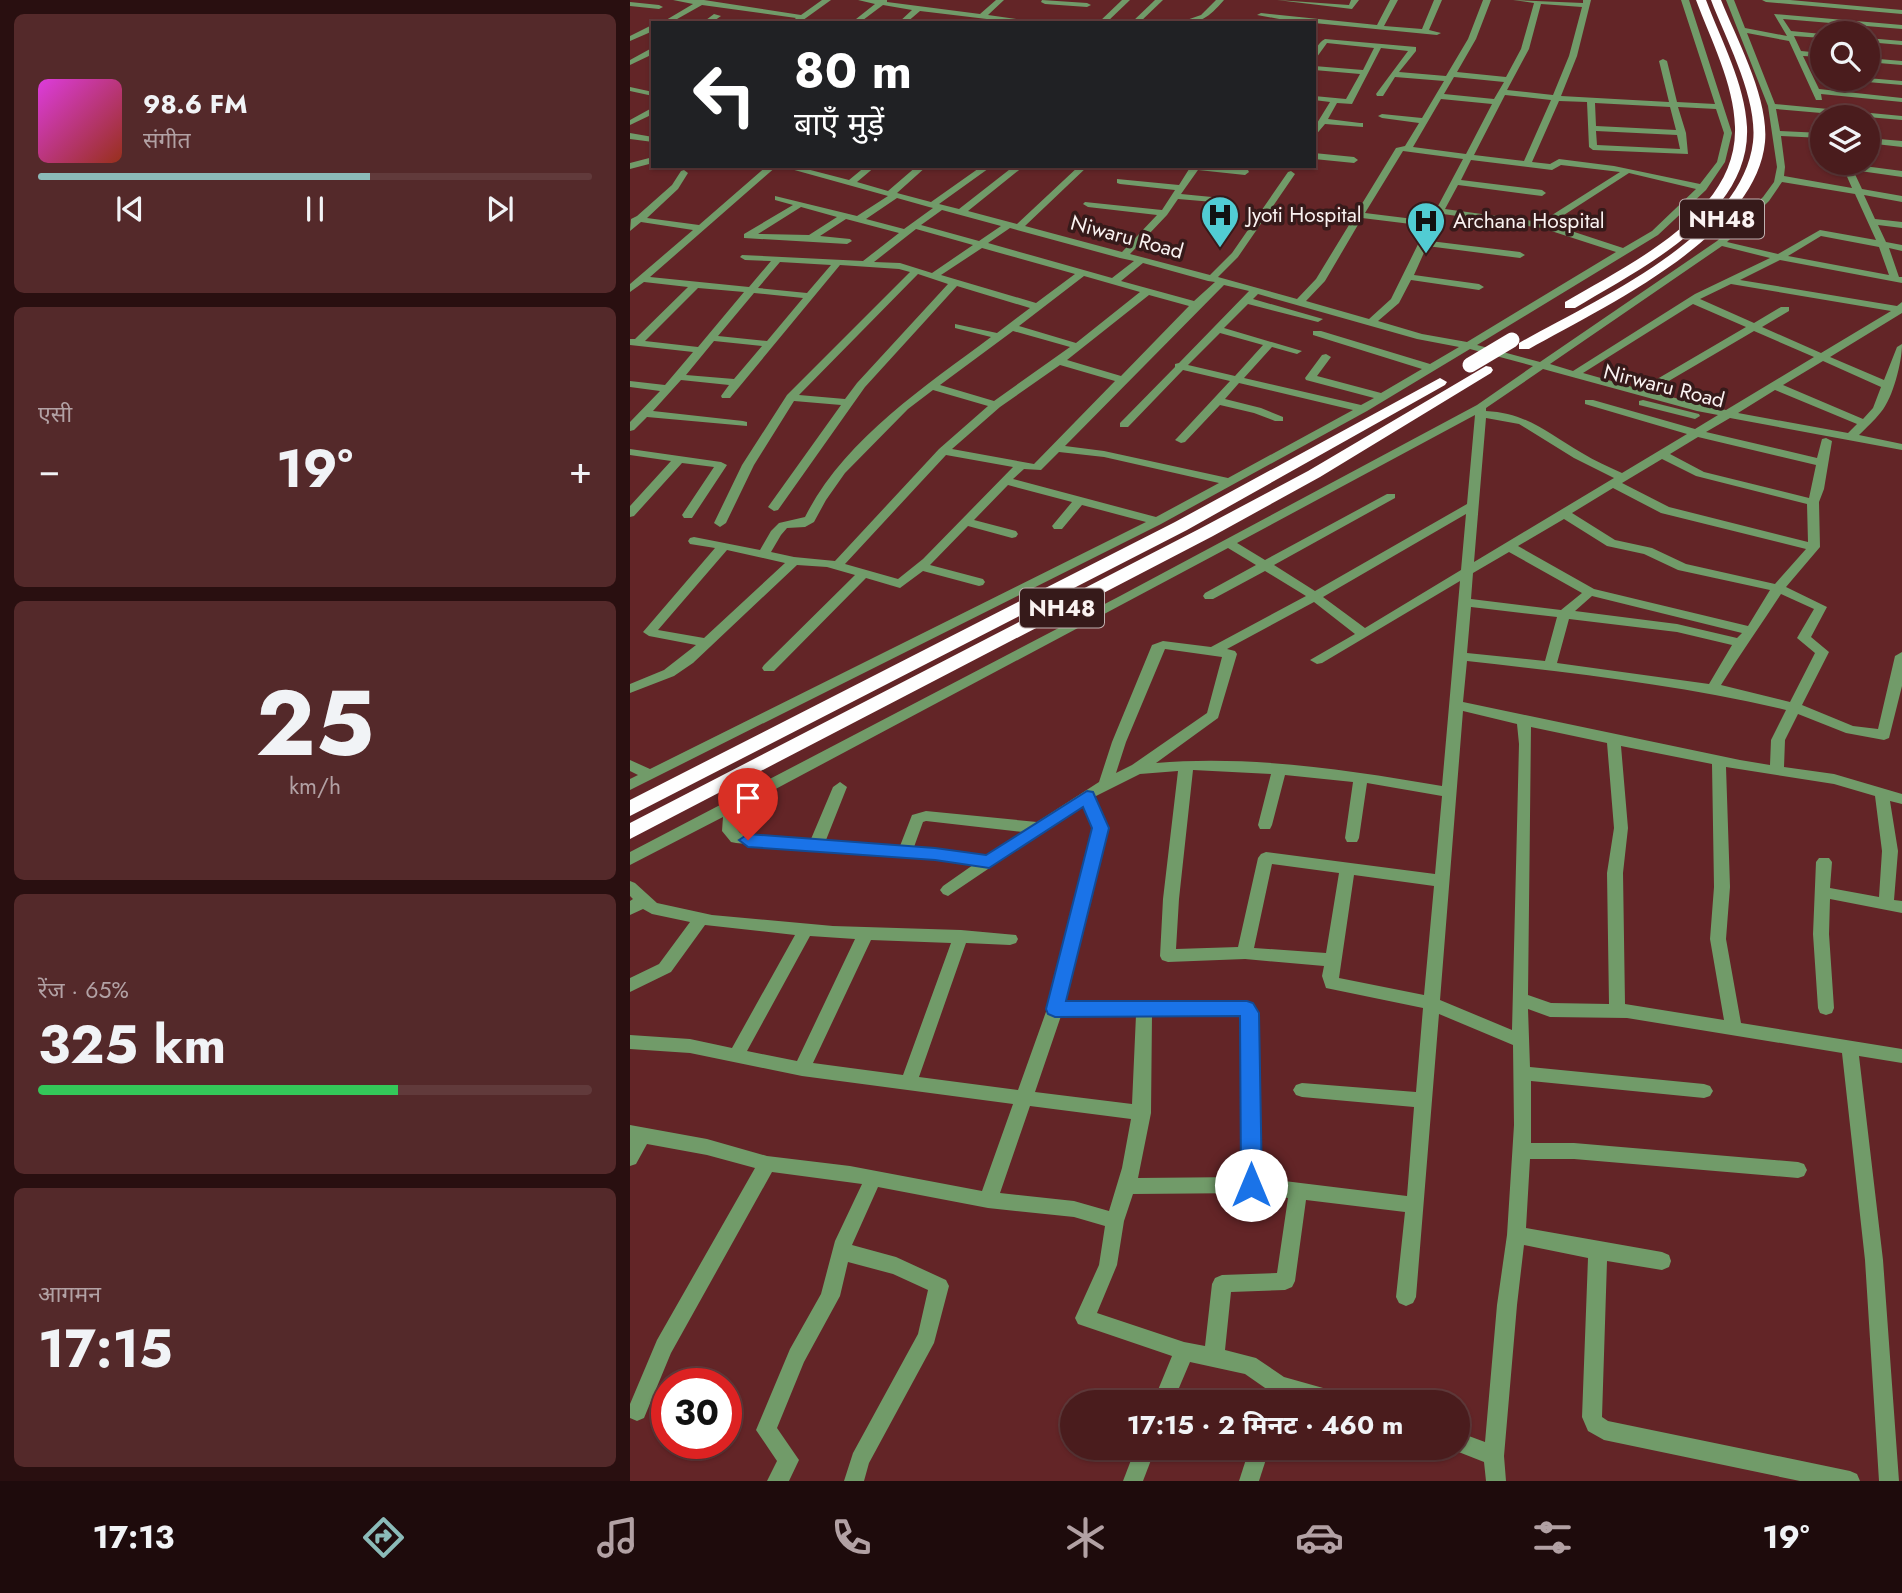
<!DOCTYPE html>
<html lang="hi">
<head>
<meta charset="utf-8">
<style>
	body { margin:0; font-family:Jost,"Noto Sans Devanagari",sans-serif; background:#54292a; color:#f1f3f6; height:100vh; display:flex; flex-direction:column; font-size:26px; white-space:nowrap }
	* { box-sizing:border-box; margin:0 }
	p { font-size:23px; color:#b2a1a4 }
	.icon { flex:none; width:38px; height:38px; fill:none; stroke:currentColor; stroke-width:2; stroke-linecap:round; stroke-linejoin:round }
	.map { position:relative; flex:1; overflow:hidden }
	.side { display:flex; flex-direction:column; gap:14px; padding:14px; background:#290f10; width:630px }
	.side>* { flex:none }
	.guide { position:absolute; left:21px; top:21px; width:665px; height:147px; border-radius:0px; box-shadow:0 2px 5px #0004,0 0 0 2px #613a3b; background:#202124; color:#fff; overflow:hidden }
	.controls { position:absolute; left:1180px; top:21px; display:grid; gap:14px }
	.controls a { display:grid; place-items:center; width:70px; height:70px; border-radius:50%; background:#4a1c1d; box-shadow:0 2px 5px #0004,0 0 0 2px #613a3b; font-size:35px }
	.speed { position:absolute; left:21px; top:1368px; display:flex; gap:14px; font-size:35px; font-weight:700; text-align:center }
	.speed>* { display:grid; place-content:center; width:91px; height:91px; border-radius:50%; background:#4a1c1d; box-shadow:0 2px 5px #0004,0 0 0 2px #613a3b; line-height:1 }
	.speed .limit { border:10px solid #d22; background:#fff; color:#111 }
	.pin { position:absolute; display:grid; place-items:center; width:60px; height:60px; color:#fff; margin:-72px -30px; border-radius:50% 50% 50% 0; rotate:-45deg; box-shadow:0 0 7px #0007 }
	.pin .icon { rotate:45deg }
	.me { position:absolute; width:77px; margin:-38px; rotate:0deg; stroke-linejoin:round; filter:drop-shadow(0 0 5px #0008) }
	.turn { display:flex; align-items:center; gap:24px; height:147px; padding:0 28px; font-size:32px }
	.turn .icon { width:91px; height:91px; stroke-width:2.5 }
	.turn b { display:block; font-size:49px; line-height:60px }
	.big { font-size:52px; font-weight:700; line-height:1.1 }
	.side .card { flex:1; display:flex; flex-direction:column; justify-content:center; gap:10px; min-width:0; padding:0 24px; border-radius:10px; background:#54292a }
	.side .dial { align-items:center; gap:0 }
	.dial b { font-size:91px; line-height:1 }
	.song { display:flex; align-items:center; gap:21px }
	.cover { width:84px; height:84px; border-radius:10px; background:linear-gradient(135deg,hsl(300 70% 55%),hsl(10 70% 35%)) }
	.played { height:7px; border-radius:4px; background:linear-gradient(90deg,#8bbbb9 60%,#613a3b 60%) }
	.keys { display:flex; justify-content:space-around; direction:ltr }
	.heat { display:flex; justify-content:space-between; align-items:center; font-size:38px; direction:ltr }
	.charge { height:10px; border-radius:5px; background:linear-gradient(90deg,#34c759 65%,#613a3b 0) }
	.trip { position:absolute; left:430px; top:1390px; width:410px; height:70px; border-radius:35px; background:#4a1c1d; box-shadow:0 2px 5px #0004,0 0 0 2px #613a3b; font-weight:700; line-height:70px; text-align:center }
	.menu { display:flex; height:112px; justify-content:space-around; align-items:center; background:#1e0b0c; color:#b2a1a4 }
	.menu .icon { width:49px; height:49px }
	.menu .current { color:#8bbbb9 }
	.menu b { font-size:32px; color:#f1f3f6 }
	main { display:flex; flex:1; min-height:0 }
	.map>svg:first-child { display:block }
</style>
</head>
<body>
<main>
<section class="side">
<div class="card">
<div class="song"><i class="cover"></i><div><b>98.6 FM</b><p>संगीत</p></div></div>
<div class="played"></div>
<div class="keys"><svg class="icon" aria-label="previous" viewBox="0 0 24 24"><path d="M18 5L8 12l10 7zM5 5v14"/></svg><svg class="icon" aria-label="pause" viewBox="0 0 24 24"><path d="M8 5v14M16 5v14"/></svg><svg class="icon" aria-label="next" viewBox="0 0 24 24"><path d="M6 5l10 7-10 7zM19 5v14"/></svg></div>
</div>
<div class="card"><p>एसी</p>
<div class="heat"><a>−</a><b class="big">19°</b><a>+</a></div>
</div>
<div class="card dial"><b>25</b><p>km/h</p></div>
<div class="card"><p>रेंज · 65%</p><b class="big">325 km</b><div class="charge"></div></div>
<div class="card"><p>आगमन</p><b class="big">17:15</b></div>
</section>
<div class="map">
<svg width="1272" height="1481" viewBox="0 0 1272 1481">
	<rect width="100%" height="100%" fill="#632527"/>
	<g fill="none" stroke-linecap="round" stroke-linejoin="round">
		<!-- minor -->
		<g fill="#719b69" fill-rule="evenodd">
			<path d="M43 0H74L171 15 192 0H201L169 23 161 22 166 18 72 5 40 23H31L63 4Z"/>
			<path d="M228 0H257V2L350 14 366 0H374L358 15 415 23H390L290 11 276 23H268L282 10 253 5 229 23H221L245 4Z"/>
			<path d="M412 0 457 3 461 5 457 7 415 4 411 2Z"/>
			<path d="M492 0H500L476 23H468Z"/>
			<path d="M525 0H533L509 23H501Z"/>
			<path d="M586 0H594C578 18 572 23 548 23L571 15Z"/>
			<path d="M647 0 719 5 721 0H729L722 9Z"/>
			<path d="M760 0H768L754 26 792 29 804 0H812L799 30 811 33 807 35 684 23H658L660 21 627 15 631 13 747 25Z"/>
			<path d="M853 0H861L846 39 827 72 876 77 891 49 904 3 883 0 953 3V0H961L947 56 931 96 1039 102 1029 61 1033 59 1037 61 1047 102 1085 104 1051 0H1059L1102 133 1095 162 1076 190 1028 235 847 345 910 362 1087 241 1133 197 1144 182 1147 167 1138 106 1096 0H1104L1115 28 1157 36 1144 14 1272 25V29L1153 19 1161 31 1192 34V38L1164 36 1171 51 1192 53V57L1173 56 1189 89 1272 98V102L1191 94 1192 100H1186L1159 41 1117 33 1145 104 1272 116V120L1146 109 1150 131 1192 133V138L1151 136 1155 167 1154 176 1222 188 1211 163 1272 171V177L1223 170 1232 189 1272 196V202L1234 195 1245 219 1272 222V228L1248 225 1256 242 1272 245V251L1259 248 1269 277H1272V283L1150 260 1110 280 1267 306 1272 302V313L1200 357 1254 380 1267 347 1272 344C1272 362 1263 398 1251 412 1243 422 1237 427 1229 435L1272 444V450L1100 418 1076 432 1187 458 1192 439 1196 438 1202 441 1194 489 1189 502 1190 547 1156 587 1197 607 1181 637 1199 652 1172 705 1223 726 1248 729 1265 656 1272 652V686L1259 738 1254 740 1216 733 1168 714 1155 740 1154 767 1204 774 1272 794V804L1260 801 1268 851 1264 900 1272 901V913L1200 899 1199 934 1204 1008 1202 1013 1196 1015 1190 1013 1188 1008 1183 934 1186 862 1189 858H1199L1202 862 1200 888 1249 897 1252 851 1245 796 1204 784 1096 767 1100 887 1096 939 1111 1023 1272 1049V1063L1229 1056 1253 1260 1269 1481H1249L1235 1260 1212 1053 997 1018 920 1017 898 1009 900 1067 1074 1084 1080 1086 1083 1091 1080 1096 1074 1098 901 1081V1143H944L1168 1162 1174 1164 1177 1170 1174 1176 1168 1178 944 1159H900L896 1228 1032 1252 1039 1255 1041 1261 1039 1267 1032 1270 977 1261 972 1417 978 1421 1220 1471 1227 1474 1230 1481H1170L974 1440 958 1431 952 1417 958 1258 894 1245 887 1305 874 1456 876 1481H856L854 1462 821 1449 820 1447H828V1432L855 1442 867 1305 877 1235 884 1125 883 1045 809 1014 786 1297 783 1303 776 1306 769 1303 766 1297 775 1212 676 1200 665 1281 662 1287 655 1290 601 1292 595 1350 626 1358 654 1377 718 1395 721 1402H672L656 1398 655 1402H635L638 1390 615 1374 560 1362 543 1402H523L542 1356 448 1324 445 1318 469 1265 475 1226 444 1217 358 1208 248 1187 222 1245 266 1257 316 1280 319 1286 304 1343 239 1463 234 1481H214L223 1453 288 1334 298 1290 263 1274 218 1262 210 1296 174 1362 147 1428 169 1460 159 1481H137L147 1461 126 1430 160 1349 191 1294 205 1241 232 1184 142 1172 41 1353 14 1418 7 1421 0 1418V1404L27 1340 125 1168 77 1155 17 1144 6 1164 0 1166V1125L77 1139 137 1156 220 1166 352 1191 383 1104 172 1076 60 1053 0 1049V1035L60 1039 102 1048 165 935 75 925 41 972 0 992V978L29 964 60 922 22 914 13 909 0 915V901L3 899 0 896V881L5 883 27 903 82 915 203 926 331 930 386 935 388 939 386 943 380 945 336 943 289 1077 388 1090 417 1009 464 828 453 805 318 896 313 894 310 890 313 886 343 865 305 860 106 843 101 842 92 831 93 817 0 865V852L490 596 847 405 903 366 840 349 737 411 531 524 0 790V779L8 775 0 771V760L20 769 516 522 452 505 432 529H424L422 526 442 502 378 485 344 520 386 531 388 534 386 537 382 538 338 526 300 565 353 579 355 582 353 585 349 586 293 571 270 588 236 578 144 671H134L132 668 134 665 225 575 197 567 167 565 63 663 44 676 0 693V684L34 670 66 645 19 636 13 632 85 548 60 544 58 541 60 538 64 537 130 550 141 531 149 523 175 517C213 441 294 387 361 337L325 328V324L367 333 400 308 327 286 235 387 148 510 144 511 138 507 211 405 164 401 124 465 96 523 90 527 84 523 112 465 157 395 280 272 269 269 210 265 100 398H92L91 396 99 385 51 380 23 411 113 421 117 422V426L17 417 4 430 0 431V422L30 391 0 387V381L35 385 63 352 0 345V339H5L58 287 14 282 0 292V284L63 230 11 222 0 231 1 219 7 216 42 185 51 171 54 170 58 173 48 189 17 218 69 225 137 166H147L20 277 119 287 141 261 115 260 110 257 112 255 233 261 269 233 216 219 190 236 220 239 222 241 217 244 114 238V234L163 205 145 200V196L227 216 258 196 150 166H165L219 180 236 166H246L227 182 258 191 287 166H297L267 193 301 202 352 166H362L309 204 329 209 384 166H394L338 211 387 224 449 166H458L395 226 492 252 527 215 458 207 453 204 455 202 532 210 545 190 490 184 487 183V179L549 185 561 166 618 170 619 172 615 175 568 170 551 194 592 198 596 201 595 203 548 199 537 215 500 254 580 275 602 253 658 172 661 171 665 174 608 257 588 277 667 299 686 279 766 148 775 146 789 123 752 118 748 116 752 114 792 118 814 81 765 77 753 96H747L746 94 778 51 751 48 722 104 707 103 698 119 730 123H733V127L695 124 684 137V128L700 102 684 100V96L716 99 730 74 684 70V66L733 70 744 48 697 43 684 61C684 53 687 43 695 39L786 47V51L769 72 816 76 838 39ZM911 4 952 7 939 56 923 95 877 90 899 49ZM824 77 874 82 864 99 814 94ZM875 95 921 100 894 161 844 155ZM811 99 862 104 836 154 783 147ZM929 101 957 102 959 147 963 150 1058 154 1056 133 1048 107 1086 109 1094 133 1087 162 1070 184 984 166 929 159 920 164 902 162ZM965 103 1040 107 1046 130 966 126ZM966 131 1047 135 1050 149 967 145ZM773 151 833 159 800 221 735 213ZM841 160 922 170 931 165 990 172 911 222 815 209 828 185 912 196 916 193 912 190 831 180ZM999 173 1066 189 1022 231 993 248 920 224ZM1152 182 1225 194 1246 240 1190 230 1148 254 1097 242 1139 201ZM267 198 299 207 303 208 274 229 236 219ZM171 207 207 217 179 235 128 234ZM312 210 371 226 349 241 291 225ZM813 214 912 228 986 252 837 342 792 334 748 321 769 303 781 280 849 290 854 287 849 284 784 275 797 246 890 258 895 255 890 252 800 241ZM732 218 797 226 761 299 739 319 676 301 695 281ZM380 228 490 258 504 261 482 278 358 243ZM286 229 343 245 302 273 270 263 244 262ZM1191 236 1249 247 1259 275 1158 256ZM1092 246 1140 258 1065 294 943 371 920 364ZM352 248 445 274 406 303 311 275ZM150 262 201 265 177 293 128 288ZM513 263 578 281 585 282 564 301 491 281ZM288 274 318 284 227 383 215 399 169 395ZM454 276 510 292 446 343 389 326ZM1101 284 1261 311 1191 353 1132 327 1159 311V307H1151L1124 323 1070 299ZM594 285 619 291 549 363 545 364V367L490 423V427H498L553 370 600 381 547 438 545 440 551 443 555 442 590 405 624 413 645 421H653V417L631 408 595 399 609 383 723 410 598 478 474 451 435 446ZM68 288 114 292 68 347 15 341ZM124 293 173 298 137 341 88 336ZM628 294 787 339 829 347 800 364 691 331H683V335L792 369 751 393 687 376 701 357 696 354 692 355 675 378 676 380 744 398 731 405 614 378 642 347 667 354 672 351 594 328 618 304 688 322 693 319 623 299ZM519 295 559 306 491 376 437 360ZM1063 304 1116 327 1010 389 953 373ZM383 331 440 347 364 401 310 385ZM1124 331 1184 357 1096 410 1020 392ZM590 333 633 345 605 376 558 365ZM84 341 132 346 104 379 56 375ZM1193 361 1251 387 1243 408 1233 419 1153 385ZM430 365 485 381 404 464 322 449 370 407ZM913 369 1067 411 1088 415 1065 429 963 400H955V404L1057 434 992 473C979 467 965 461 952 453 918 434 898 413 856 411V408ZM303 390 358 406 309 449 205 561 164 557 141 552 151 535 157 528 175 527 184 522 196 500 215 473 278 409ZM1145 390 1227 424 1218 433 1108 413ZM845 415 837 504 685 591 644 565 765 498V494H757L635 560 607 543ZM856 418 889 424 944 458 984 478 844 562ZM1068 437 1186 465 1179 498 1074 472 1040 454ZM429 452 474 457 589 483 526 517 383 479 394 469 411 470ZM316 455 383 467 293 559 268 579 215 564ZM1032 459 1066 476 1177 504 1178 542 1039 507 992 483ZM983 488 1031 513 1176 549 1145 584 1056 564 1022 548 985 540 942 513ZM836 514 831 570 735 628 693 597ZM934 519 977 546 1014 554 1048 570 1140 590 1118 626 964 589 888 546ZM598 548 626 565 575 593 573 596 575 599H583L635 571 676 596 581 647 533 641 522 645 482 742 469 782 407 822 296 811 282 815 270 846 196 840 217 787 210 782 203 787 181 839 118 835 110 833 107 829 108 809ZM97 550 155 563 74 638 28 630ZM879 552 952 593 931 610 841 599 843 573ZM830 581 812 786C719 770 621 755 526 763L588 718 607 654 605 651 597 649 684 602 725 634 680 660 687 664 692 663ZM1151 594 1184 609 1167 638 1185 653 1160 702 1091 685C1110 654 1131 625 1151 594ZM962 596 1112 633 1107 638 1047 624 945 611ZM841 607 927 617 915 661 837 653ZM939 619 1047 632 1102 645 1079 684 927 663ZM535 649 592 657 577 713 502 765 486 773 496 742ZM837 661C944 673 1051 685 1156 710L1141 740 1140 765 1110 760 833 702ZM833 711 887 724 889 744 882 1030 810 1000ZM901 727 977 743 984 828 977 873 979 1004 921 1003 898 995ZM991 746 1082 764 1084 887 1080 939 1094 1020 995 1004 993 873 998 828ZM563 770 641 774 628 825 630 829H640L642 825 655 775 723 782 715 838 717 842H727L729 838 737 783 812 796 805 874 636 852 631 854 628 858 608 947 546 949 549 899ZM548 771 533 899 530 956 532 960 538 962 615 959 694 966 692 976 696 988 793 1008 786 1092 672 1083 666 1085 663 1090 666 1095 672 1097 784 1107 777 1196 630 1178 628 1013 623 1003 617 1001 435 1002 478 828 464 797 510 774ZM296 821 393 832 357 856 284 847 293 822ZM642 864 709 873 696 953 624 948ZM724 875 804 886 794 995 709 978ZM180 936 225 939 167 1061 117 1051ZM241 940 321 943 273 1075 183 1063ZM506 1015 502 1104 405 1092 431 1016ZM522 1015H612V1177L508 1178 521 1113ZM400 1106 501 1119 492 1168 479 1211 444 1201 370 1193ZM621 1193 658 1198 647 1273 592 1275 585 1278 582 1284 575 1346 554 1342 467 1313 487 1265 494 1221 503 1194Z"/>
			<path d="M1132 0H1160L1272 10V14L1136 2Z"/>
			<path d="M0 2 29 5 33 7 29 9 0 6Z"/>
			<path d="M84 14 91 16 81 23H72Z"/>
			<path d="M119 19H125L126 21 117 23Z"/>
			<path d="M20 26H23V31L0 41V36Z"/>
			<path d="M1237 38 1272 41V45L1237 42Z"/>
			<path d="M20 49H23V54L0 65V60Z"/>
			<path d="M1237 58 1272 61V65L1237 62Z"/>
			<path d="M1237 78 1272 81V85L1226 81 1222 79Z"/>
			<path d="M0 87 23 92V96L0 91Z"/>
			<path d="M20 109H23V114L0 125V120Z"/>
			<path d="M0 133 23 137V142L0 139Z"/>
			<path d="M1237 138 1272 141V147L1237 143Z"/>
			<path d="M684 153 724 157 728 160 724 163 684 159Z"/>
			<path d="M23 157V163L0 169V163Z"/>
			<path d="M655 166 651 170 647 167V166Z"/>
			<path d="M1013 400 1069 414 1070 416 1065 419 1009 405V401Z"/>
			<path d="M0 449 91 462 97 465 62 518H54L52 515 84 467 52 463 4 516 0 517V506L41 461 0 455Z"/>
			<path d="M506 1447H526L513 1481H493Z"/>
			<path d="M620 1447H640L629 1481H609Z"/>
		</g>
		<!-- highway -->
		<g fill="#fefefe" fill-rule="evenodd">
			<path d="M1066 0H1076C1091 40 1115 84 1117 127 1121 216 1009 269 945 308H935V302C999 264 1108 214 1105 127 1104 84 1081 40 1066 0Z"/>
			<path d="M1081 0H1091C1107 40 1139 98 1135 142 1126 237 973 307 899 349H889V343C963 301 1112 237 1123 142 1128 98 1096 40 1081 0Z"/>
			<path d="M856 366 861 367 863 370 861 373 690 477 583 536 0 839V823L571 528 678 471Z"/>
			<path d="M810 378 817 382 815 385 557 530 0 816V800L545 522Z"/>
		</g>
		<!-- highway-bridge -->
		<path stroke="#fefefe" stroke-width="15" d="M840 365 882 340"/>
	</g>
	<!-- route -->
	<path fill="#1a73e8" stroke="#114b97" stroke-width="2" d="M457 791 463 792 479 828 436 1001H617L623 1003 629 1013 632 1185 629 1191 621 1194 614 1191 611 1185 610 1016 425 1017 418 1014 416 1009 462 828 453 807 359 868 305 860 118 847 109 840 118 834 305 848 356 855Z"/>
	<!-- icons -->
	<defs>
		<symbol id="hospital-pin" viewBox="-11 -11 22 30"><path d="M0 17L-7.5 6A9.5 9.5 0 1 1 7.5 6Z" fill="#51ccd3" stroke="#361a1a"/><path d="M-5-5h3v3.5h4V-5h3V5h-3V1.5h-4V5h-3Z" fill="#111"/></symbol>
	</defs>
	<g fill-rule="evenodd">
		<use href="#hospital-pin" x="568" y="193" width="44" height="60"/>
		<use href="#hospital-pin" x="774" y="199" width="44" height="60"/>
	</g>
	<g text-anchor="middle" stroke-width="7" stroke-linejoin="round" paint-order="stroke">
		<!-- far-poi labels -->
		<g font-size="21" fill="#faf2f1" stroke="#361a1a" text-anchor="start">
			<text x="617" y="222">Jyoti Hospital</text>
			<text x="823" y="228">Archana Hospital</text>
		</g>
		<!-- far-street labels -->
		<g font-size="21" fill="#faf2f1" stroke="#361a1a">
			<text transform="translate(497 237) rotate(15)" y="7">Niwaru Road</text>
			<text transform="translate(1034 386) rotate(14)" y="7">Nirwaru Road</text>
		</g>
		<!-- shield labels -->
		<g fill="#361a1a" stroke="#bfb1b0" stroke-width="2">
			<rect x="1050" y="199.5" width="84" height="39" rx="5"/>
			<rect x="390" y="588.5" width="84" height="39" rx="5"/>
		</g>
		<g font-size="23" font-weight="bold" fill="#faf2f1">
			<text x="1092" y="227">NH48</text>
			<text x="432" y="616">NH48</text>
		</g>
	</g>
</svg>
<div class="controls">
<a><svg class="icon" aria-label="search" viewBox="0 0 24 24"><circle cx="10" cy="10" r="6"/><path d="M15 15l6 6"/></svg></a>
<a><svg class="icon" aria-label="layers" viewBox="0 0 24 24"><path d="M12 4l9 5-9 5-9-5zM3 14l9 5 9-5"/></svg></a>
</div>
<div class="speed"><div class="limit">30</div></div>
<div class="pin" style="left:118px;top:840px;background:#d93025"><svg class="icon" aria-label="arrive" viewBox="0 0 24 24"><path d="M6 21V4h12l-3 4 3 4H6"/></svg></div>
<svg class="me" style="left:621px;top:1185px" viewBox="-20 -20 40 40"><circle r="19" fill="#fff"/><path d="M0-13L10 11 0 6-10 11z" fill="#1a73e8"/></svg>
<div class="trip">17:15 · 2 मिनट · 460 m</div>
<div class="guide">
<div class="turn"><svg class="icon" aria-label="left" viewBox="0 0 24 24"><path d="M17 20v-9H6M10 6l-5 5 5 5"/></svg><div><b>80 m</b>बाएँ मुड़ें</div></div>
</div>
</div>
</main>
<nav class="menu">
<b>17:13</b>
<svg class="icon current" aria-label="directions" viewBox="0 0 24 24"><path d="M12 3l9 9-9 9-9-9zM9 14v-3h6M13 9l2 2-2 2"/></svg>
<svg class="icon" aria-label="music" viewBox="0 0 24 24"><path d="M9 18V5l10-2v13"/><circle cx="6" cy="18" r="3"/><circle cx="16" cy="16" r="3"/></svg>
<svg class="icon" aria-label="phone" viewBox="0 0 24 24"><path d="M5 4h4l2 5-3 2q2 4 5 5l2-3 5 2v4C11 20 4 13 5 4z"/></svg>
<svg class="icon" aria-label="climate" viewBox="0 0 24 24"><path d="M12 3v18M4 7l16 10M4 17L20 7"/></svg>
<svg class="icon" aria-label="car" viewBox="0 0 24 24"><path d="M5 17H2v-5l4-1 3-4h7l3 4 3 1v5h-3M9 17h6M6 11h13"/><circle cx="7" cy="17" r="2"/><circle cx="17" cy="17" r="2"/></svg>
<svg class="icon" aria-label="filters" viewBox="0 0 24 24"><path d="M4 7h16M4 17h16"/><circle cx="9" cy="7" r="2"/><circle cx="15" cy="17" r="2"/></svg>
<b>19°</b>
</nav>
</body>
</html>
